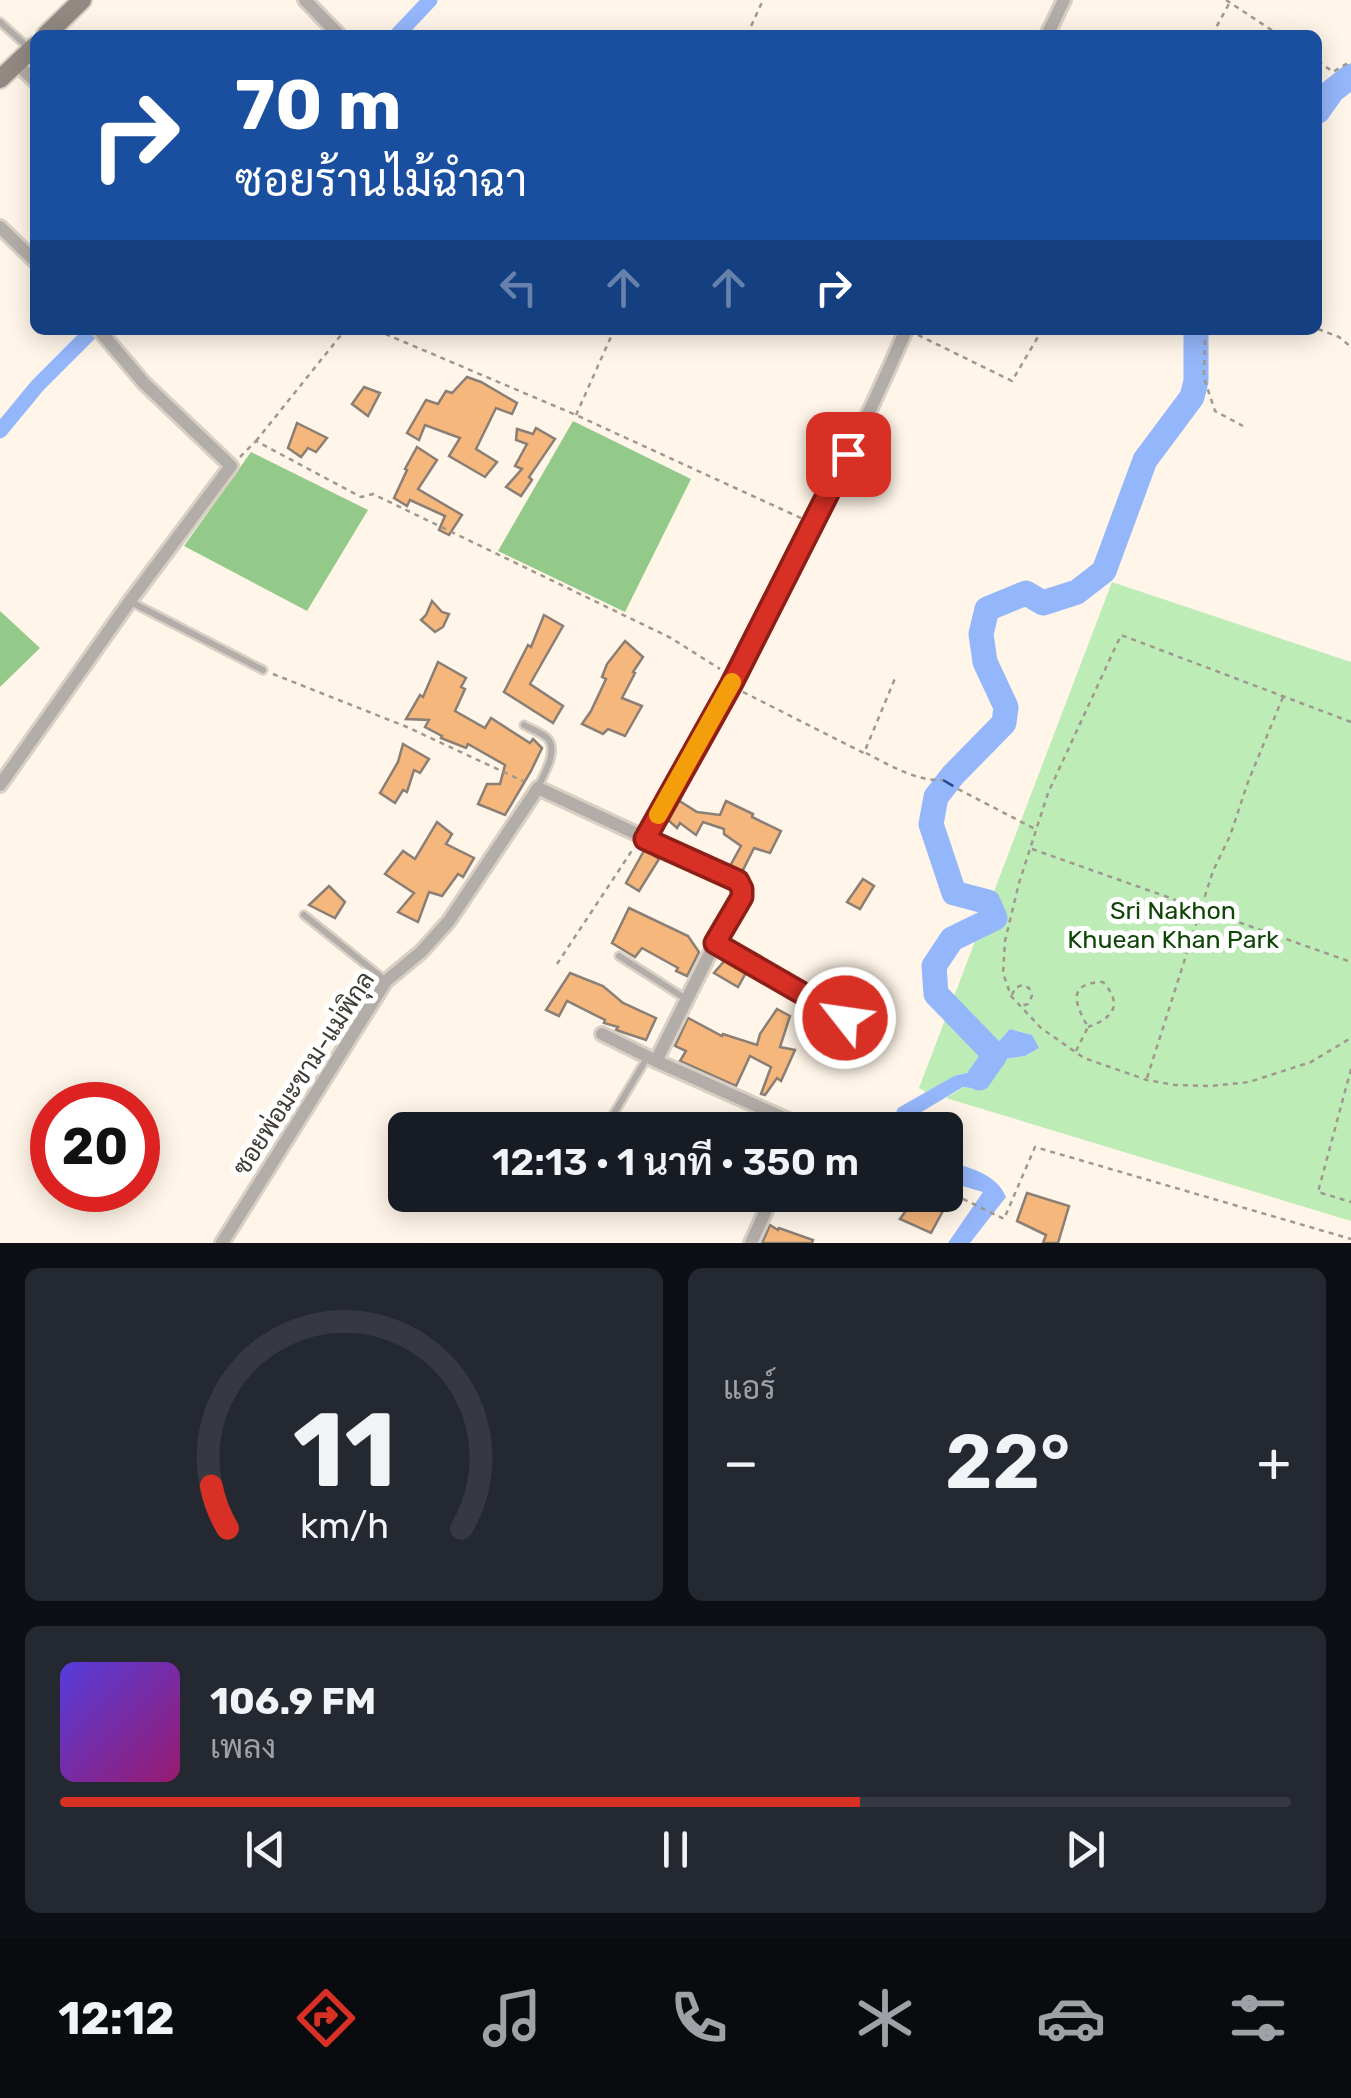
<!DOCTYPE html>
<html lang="th">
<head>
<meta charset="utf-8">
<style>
	body { margin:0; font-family:Rubik,Sarabun,sans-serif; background:#242831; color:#f1f3f6; height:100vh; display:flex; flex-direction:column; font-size:38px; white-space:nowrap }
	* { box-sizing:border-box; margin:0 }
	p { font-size:32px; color:#9ea1a6 }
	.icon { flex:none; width:55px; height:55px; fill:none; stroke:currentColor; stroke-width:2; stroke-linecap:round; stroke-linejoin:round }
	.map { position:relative; height:1243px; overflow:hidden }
	.details { display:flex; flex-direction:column; gap:25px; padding:25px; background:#0d0f14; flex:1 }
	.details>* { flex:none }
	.top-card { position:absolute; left:30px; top:30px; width:1292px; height:305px; border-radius:15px; box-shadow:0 5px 25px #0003; background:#1a4fa0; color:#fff; overflow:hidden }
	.speed { position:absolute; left:30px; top:1082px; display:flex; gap:20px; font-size:50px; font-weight:700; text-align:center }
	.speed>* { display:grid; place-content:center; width:130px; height:130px; border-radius:50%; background:#171b24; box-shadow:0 5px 25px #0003; line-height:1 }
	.speed .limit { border:15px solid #d22; background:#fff; color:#111 }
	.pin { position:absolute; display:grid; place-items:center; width:85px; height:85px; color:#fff; margin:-42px; border-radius:20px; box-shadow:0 5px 15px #0006 }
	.me { position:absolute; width:110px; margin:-55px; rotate:300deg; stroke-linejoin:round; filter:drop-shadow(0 0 8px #0008) }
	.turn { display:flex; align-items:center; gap:35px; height:210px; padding:0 40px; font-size:45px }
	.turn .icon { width:130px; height:130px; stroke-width:2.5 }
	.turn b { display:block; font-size:70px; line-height:85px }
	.lanes { display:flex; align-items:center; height:95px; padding:0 40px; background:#0003; justify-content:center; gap:50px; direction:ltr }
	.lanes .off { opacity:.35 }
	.big { font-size:75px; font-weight:600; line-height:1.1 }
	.details .card { flex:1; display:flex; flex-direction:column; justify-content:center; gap:15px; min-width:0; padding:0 35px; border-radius:15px; background:#242831 }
	.details .dial { align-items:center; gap:0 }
	.dial svg { height:260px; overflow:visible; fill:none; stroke:#363941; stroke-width:7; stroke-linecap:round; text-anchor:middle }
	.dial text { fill:#f1f3f6; stroke:none }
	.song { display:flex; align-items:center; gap:30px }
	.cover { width:120px; height:120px; border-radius:15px; background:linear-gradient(135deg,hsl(250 70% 55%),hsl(320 70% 35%)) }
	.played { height:10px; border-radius:5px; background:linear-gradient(90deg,#d93025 65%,#363941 65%) }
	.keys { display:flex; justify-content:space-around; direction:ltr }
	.heat { display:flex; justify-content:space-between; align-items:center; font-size:55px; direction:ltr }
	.details .tiles { flex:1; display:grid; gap:25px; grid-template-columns:1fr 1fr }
	.card:last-child { grid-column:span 2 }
	.trip { position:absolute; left:388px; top:1112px; width:575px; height:100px; border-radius:15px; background:#171b24; box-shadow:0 5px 25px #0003; font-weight:600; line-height:100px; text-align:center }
	.dock { display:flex; height:160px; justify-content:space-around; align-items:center; background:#090b0e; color:#9ea1a6 }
	.dock .icon { width:70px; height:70px }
	.dock .active { color:#d93025 }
	.dock b { font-size:45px; color:#f1f3f6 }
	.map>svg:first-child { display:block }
</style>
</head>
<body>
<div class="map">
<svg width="1351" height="1243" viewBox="0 0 1351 1243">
	<rect width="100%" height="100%" fill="#fff5e8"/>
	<!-- green -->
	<path fill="#beecb7" d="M1112 582 1351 662V1221L946 1098 964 1087 979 1089 997 1060 1025 1056 1038 1049 1032 1035 1010 1029 971 1072 954 1076 926 1092 919 1088Z"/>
	<!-- forest -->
	<g fill="#93ca8a">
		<path d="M573 421 691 479 625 612 498 551Z"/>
		<path d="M251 452 368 510 307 611 184 546Z"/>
		<path d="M0 611 40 648 0 687Z"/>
	</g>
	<!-- water -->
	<g fill="#94b6fb">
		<path d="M1010 1029 1032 1035 1039 1048 1025 1056 997 1060 979 1089 963 1087 918 1114 914 1130H889L898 1108 954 1076 971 1072Z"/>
		<path d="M945 1160C969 1168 996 1173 1006 1197L970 1243H948L983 1192 945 1181Z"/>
	</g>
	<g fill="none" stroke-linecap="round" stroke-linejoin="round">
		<!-- canal -->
		<g stroke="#94b6fb" stroke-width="15">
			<path d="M397 35 430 0"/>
			<path d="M0 431 38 385 93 330"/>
		</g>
		<!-- river -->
		<g stroke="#94b6fb" stroke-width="25">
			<path d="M1318 111 1332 91 1351 76"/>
			<path d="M979 1078 995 1055 936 994 934 966 952 939 995 918 988 902 954 893 931 824 936 797 953 775 1004 723 1006 707 985 662 981 634 987 609 1026 593 1043 603 1077 592 1104 571 1145 460 1192 397 1196 381V330"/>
		</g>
		<!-- ferry -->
		<path stroke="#254796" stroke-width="2.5" stroke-dasharray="12 10" stroke-linecap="butt" d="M943 780 958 789"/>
	</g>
	<!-- building -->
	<g fill="#f6b77c" stroke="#8b7f75" stroke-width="2.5">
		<path d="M467 377 481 382 517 403 512 414 496 408 476 449 497 462 485 477 449 456 460 438 425 425 419 440 407 433 426 400 438 404 446 391 452 393Z"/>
		<path d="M364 387 380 393 368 416 352 404Z"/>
		<path d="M297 423 327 438 316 452 308 448 301 457 288 448Z"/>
		<path d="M536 428 555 439 529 477 532 480 521 496 506 487 522 469 515 466 527 444 516 440 517 429 533 434Z"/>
		<path d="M417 447 437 460 418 489 462 515 449 535 439 530 445 516 410 500 407 506 394 498 407 470 405 469Z"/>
		<path d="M432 601 442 612 449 614 443 627 435 632 421 620 426 615Z"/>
		<path d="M544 615 563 626 530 684 563 706 553 723 504 692 528 645 531 647Z"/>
		<path d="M625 641 643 657 633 672 635 673 622 698 642 706 625 736 608 729 603 734 582 724 591 711 606 679 602 677 607 664Z"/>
		<path d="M438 662 466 678 461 687 465 689 455 711 485 728 491 718 530 743 533 739 542 748 531 771 505 815 478 804 487 784H500L505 765 468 744 466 748 441 738 442 736 425 727 429 720 406 719 420 695 423 697Z"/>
		<path d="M403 744 429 759 420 773 414 770 407 792 403 790 395 803 380 793 398 762Z"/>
		<path d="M678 800 697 812 720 815 726 801 753 814 752 817 781 831 770 853 754 848 742 872 730 866 741 846 724 834V829L703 822 696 835 680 823 677 828 667 819Z"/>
		<path d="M437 822 452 834 446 844 474 858 463 877 458 874 442 896 429 892 418 922 398 912 414 893 385 874 403 851 415 859Z"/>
		<path d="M645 849 659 859 639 891 626 883Z"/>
		<path d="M863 879 874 886 860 909 847 902Z"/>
		<path d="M329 886 345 902 335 918 309 905Z"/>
		<path d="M629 908 688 936 699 952 687 976 676 971 678 968 642 948 635 957 612 943Z"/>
		<path d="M727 958 747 971 738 987 714 973Z"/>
		<path d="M570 973 603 986 623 1003 656 1018 646 1040 616 1030 618 1027 604 1023 605 1020 567 1001 559 1016 546 1010Z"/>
		<path d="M777 1009 790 1016 780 1047 795 1050 781 1081 777 1078 765 1095 761 1094 771 1067 750 1056 736 1086 680 1061 686 1051 675 1046 688 1018 722 1036 723 1034 757 1045 760 1034Z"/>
		<path d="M1027 1193 1069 1206 1058 1243H1043L1046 1235 1017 1221Z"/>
		<path d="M917 1195H932L940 1201 939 1207 944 1209 931 1233 900 1219Z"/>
		<path d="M770 1225 778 1230 779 1228 813 1240 812 1243H762Z"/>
	</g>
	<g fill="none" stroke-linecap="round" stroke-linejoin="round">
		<defs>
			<g id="service">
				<path d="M0 22 30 49"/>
				<path d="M131 602 263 670"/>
				<path d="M524 725C531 729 542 733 547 738 559 750 544 774 538 787"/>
				<path d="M304 915 385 980"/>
				<path d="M716 944 845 1018"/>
				<path d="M619 956 686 999"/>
				<path d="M604 1130 647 1058"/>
			</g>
			<g id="minor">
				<path d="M305 0 339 35"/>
				<path d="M1047 35 1064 0"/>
				<path d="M16 63 35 81"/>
				<path d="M0 227 35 261"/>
				<path d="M0 785 130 601 231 466 144 383 99 330"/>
				<path d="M645 839C738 673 830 505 906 330"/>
				<path d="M602 1034 656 1061"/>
				<path d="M222 1243 386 981 421 952 449 921 538 788 738 881 743 889 742 897 715 943 656 1061 804 1127 803 1130"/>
				<path d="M751 1243 773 1195"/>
			</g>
			<g id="secondary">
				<path d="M46 35 82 0"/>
				<path d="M0 79 35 46"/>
			</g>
		</defs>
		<!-- service casing -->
		<use href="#service" stroke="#d9d0c5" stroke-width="11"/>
		<!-- minor casing -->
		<use href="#minor" stroke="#d9d0c5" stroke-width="18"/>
		<!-- secondary casing -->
		<use href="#secondary" stroke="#d9d0c5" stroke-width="22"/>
		<!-- path -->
		<g stroke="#9e988f" stroke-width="2.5" stroke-dasharray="5 5" stroke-linecap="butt">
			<path d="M1226 0 1279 35"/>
			<path d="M747 35 763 0"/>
			<path d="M1212 35 1231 0"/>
			<path d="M1318 61 1333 72 1351 61"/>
			<path d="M1318 329 1339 337 1351 347"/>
			<path d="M376 330 576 415 803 519"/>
			<path d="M1205 330 1204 378 1215 411 1243 426"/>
			<path d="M918 335 1012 381 1042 330"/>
			<path d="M576 415 614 330"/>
			<path d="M256 441 345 330"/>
			<path d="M240 457 256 441 361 497 373 494 671 638 720 669"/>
			<path d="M273 674 407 727 523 781"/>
			<path d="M743 692 864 753 896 676"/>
			<path d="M1351 722 1121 635 1048 793 1019 883 1005 941 1003 973 1011 996 1041 1028 1084 1058 1147 1080 1175 1085 1210 1086 1249 1082 1311 1062 1351 1038"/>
			<path d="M866 753C889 765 918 782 943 780"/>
			<path d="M958 789 1035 829"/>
			<path d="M1032 849 1351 962"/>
			<path d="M557 964 633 849"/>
			<path d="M1012 995 1015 988 1022 985 1029 988 1032 996 1028 1004 1021 1006"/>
			<path d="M1076 1051 1088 1027C1075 1004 1066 983 1103 982 1123 1004 1114 1018 1088 1027"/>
			<path d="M1351 1069 1318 1192 1351 1202"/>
			<path d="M1147 1078 1213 871 1230 836 1248 782 1283 697"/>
			<path d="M945 1190 1004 1219 1035 1147 1351 1239"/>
		</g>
		<!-- service -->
		<use href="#service" stroke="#b2ada8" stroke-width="6"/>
		<!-- minor -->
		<use href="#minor" stroke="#b2ada8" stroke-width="12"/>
		<!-- secondary -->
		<use href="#secondary" stroke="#918982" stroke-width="18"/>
	</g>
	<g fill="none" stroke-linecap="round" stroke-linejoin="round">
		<defs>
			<path id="route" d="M845 1018 715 943 742 897V889L738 881 645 839 731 685 848 454"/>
		</defs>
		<!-- route casing -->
		<use href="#route" stroke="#8d1f18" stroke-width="25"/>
		<!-- route -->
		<use href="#route" stroke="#d93025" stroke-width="18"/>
		<!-- slow -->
		<path stroke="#f59e0b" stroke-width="18" d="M658 815 732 682"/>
	</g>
	<g text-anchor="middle" stroke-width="10" stroke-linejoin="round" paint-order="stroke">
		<!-- park labels -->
		<g font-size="25" fill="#104707" stroke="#fff">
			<text x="1173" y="919">Sri Nakhon<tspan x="1173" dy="29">Khuean Khan Park</tspan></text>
		</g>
		<!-- street labels -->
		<g font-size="25" fill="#3f3c37" stroke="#fff">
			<text transform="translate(303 1073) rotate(-57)" y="9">ซอยพ่อมะขาม-แม่พิกุล</text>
		</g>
	</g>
</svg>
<div class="speed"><div class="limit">20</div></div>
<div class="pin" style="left:848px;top:454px;background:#d93025"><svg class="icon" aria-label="arrive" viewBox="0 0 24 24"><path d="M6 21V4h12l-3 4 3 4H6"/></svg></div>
<svg class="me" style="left:845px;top:1018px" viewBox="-20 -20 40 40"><circle r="17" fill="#d93025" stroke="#fff" stroke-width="3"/><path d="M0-11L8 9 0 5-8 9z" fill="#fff"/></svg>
<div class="trip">12:13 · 1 นาที · 350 m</div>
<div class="top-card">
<div class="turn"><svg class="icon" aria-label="right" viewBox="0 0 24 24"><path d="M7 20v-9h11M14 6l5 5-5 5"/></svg><div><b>70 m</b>ซอยร้านไม้ฉำฉา</div></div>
<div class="lanes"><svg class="icon off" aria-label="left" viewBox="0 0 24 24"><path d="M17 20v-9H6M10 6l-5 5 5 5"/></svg><svg class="icon off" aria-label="ahead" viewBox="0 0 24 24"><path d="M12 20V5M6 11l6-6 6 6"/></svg><svg class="icon off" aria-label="ahead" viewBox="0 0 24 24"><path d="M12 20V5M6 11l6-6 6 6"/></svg><svg class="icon" aria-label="right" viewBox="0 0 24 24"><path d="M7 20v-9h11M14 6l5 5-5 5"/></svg></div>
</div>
</div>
<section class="details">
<div class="tiles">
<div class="card dial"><svg viewBox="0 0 100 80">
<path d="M14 69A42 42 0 1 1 86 69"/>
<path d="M14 69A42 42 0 0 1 9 56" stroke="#d93025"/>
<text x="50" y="56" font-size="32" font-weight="700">11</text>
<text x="50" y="72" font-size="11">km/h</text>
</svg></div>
<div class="card"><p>แอร์</p>
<div class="heat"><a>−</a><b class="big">22°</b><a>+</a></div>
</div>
<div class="card">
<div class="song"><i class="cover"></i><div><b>106.9 FM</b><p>เพลง</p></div></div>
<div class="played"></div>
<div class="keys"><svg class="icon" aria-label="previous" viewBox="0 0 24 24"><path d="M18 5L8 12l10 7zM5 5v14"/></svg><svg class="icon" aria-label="pause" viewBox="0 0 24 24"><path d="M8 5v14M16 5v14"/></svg><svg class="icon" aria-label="next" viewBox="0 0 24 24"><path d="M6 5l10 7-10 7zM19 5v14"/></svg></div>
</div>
</div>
</section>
<nav class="dock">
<b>12:12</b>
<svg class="icon active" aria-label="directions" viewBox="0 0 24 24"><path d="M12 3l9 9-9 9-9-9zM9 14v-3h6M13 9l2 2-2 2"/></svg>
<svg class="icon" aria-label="music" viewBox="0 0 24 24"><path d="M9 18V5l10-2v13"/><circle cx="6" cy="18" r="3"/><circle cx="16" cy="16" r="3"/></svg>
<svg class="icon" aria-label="phone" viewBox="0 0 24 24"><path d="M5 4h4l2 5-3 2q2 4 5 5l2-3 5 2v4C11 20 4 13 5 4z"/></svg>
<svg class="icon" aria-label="climate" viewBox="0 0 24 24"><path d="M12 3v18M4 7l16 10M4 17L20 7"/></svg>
<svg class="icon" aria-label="car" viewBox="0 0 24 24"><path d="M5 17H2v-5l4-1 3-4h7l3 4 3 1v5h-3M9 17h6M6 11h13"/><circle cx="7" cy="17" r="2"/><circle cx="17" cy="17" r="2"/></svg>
<svg class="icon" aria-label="filters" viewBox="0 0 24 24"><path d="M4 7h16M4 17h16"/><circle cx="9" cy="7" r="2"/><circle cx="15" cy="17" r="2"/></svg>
</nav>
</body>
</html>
